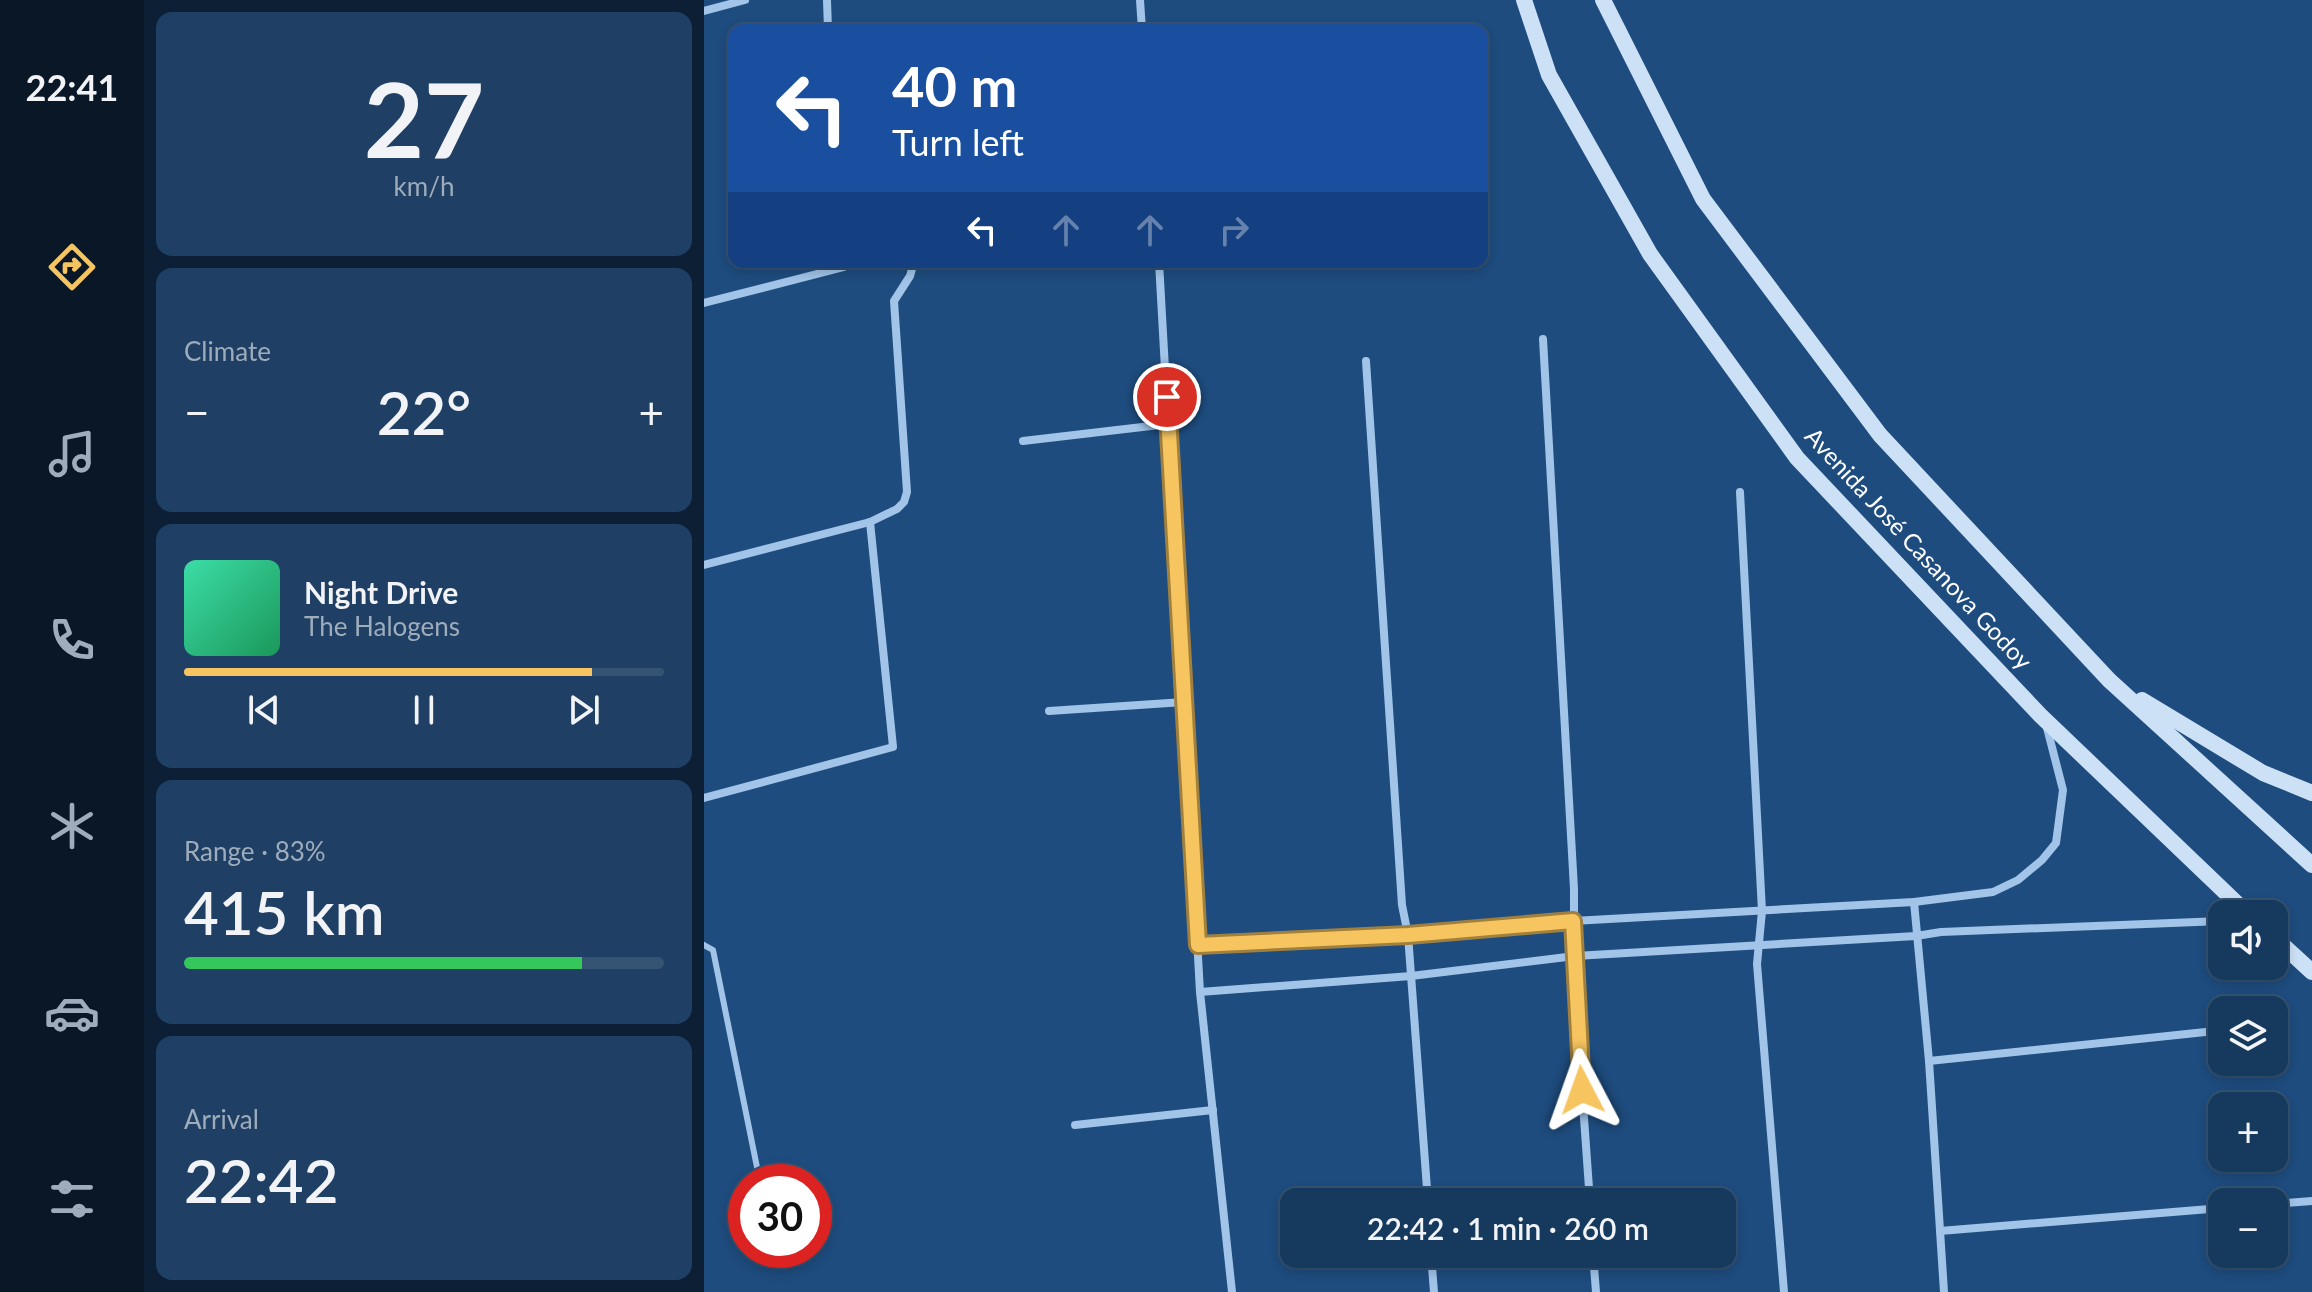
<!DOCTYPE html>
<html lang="en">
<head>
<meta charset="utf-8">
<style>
	body { margin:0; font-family:Lato,sans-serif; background:#1f4064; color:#f1f3f6; height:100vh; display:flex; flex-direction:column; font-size:30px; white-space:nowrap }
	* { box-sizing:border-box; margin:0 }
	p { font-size:26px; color:#9eacbc }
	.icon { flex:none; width:44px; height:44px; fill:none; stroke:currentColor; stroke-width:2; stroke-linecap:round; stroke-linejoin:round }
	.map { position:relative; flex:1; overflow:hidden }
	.panel { display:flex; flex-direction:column; gap:12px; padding:12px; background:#0c1f34; width:560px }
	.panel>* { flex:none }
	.top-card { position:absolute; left:24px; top:24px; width:760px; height:244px; border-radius:16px; box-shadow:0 4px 12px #0003,0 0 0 2px #355373; background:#1a4fa0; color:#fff; overflow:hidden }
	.fabs { position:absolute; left:1504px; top:900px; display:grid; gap:16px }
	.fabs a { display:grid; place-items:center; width:80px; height:80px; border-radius:16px; background:#16395e; box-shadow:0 4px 12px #0003,0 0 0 2px #355373; font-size:40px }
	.speed { position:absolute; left:24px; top:1164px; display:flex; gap:16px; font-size:40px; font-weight:700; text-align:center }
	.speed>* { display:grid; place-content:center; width:104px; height:104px; border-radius:50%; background:#16395e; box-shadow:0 4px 12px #0003,0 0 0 2px #355373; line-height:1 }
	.speed .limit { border:12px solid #d22; background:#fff; color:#111 }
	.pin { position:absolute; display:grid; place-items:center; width:68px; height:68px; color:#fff; margin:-34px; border:4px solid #fff; border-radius:50%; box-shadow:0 2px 8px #0007 }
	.me { position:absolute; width:88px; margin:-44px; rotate:356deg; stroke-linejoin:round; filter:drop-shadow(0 0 6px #0008) }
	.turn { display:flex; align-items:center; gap:28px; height:168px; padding:0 32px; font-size:36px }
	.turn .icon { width:104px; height:104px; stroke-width:2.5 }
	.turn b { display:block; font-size:56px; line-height:68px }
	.lanes { display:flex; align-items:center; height:76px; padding:0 32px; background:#0003; justify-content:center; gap:40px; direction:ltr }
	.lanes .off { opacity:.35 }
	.big { font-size:60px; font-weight:600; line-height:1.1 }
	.panel .card { flex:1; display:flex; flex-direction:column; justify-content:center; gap:12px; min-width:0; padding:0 28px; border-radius:16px; background:#1f4064 }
	.panel .dial { align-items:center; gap:0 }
	.dial b { font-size:104px; line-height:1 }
	.song { display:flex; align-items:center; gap:24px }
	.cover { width:96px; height:96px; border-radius:12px; background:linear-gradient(135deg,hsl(160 70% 55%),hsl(150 70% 35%)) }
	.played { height:8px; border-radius:4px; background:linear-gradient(90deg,#f7c560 85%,#355373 85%) }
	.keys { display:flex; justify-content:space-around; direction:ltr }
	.heat { display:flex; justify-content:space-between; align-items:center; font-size:44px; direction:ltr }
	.charge { height:12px; border-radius:6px; background:linear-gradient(90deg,#34c759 83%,#355373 0) }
	.trip { position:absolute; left:576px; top:1188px; width:456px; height:80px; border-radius:16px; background:#16395e; box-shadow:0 4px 12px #0003,0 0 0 2px #355373; font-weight:600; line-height:80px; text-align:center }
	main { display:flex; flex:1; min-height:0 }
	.tabs { display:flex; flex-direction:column; width:144px; justify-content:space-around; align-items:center; background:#091726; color:#9eacbc }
	.tabs .icon { width:56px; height:56px }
	.tabs .current { color:#f7c560 }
	.tabs b { font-size:36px; color:#f1f3f6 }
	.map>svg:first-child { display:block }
</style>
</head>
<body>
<main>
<nav class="tabs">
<b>22:41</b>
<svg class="icon current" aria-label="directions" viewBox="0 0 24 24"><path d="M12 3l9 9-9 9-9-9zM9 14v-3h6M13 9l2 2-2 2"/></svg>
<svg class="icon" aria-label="music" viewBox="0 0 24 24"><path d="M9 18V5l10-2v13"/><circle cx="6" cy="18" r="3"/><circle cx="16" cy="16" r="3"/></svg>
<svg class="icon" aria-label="phone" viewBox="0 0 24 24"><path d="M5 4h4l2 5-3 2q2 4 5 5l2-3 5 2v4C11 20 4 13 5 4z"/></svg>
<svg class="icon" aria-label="climate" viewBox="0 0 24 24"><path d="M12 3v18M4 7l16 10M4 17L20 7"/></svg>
<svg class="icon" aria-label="car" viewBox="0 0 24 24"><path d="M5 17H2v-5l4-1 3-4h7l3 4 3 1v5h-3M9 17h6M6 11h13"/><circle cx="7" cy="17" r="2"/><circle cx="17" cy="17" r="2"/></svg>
<svg class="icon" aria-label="filters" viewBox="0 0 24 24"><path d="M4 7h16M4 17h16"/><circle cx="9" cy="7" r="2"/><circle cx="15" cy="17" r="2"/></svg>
</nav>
<section class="panel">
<div class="card dial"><b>27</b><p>km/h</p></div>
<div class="card"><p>Climate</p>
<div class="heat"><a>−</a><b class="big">22°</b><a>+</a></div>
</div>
<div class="card">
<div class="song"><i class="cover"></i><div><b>Night Drive</b><p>The Halogens</p></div></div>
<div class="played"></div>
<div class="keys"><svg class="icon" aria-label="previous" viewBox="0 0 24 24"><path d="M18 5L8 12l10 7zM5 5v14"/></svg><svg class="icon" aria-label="pause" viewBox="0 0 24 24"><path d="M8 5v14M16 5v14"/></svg><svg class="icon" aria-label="next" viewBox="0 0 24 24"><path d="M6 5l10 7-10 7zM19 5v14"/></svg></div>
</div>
<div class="card"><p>Range · 83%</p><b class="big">415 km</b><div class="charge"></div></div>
<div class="card"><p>Arrival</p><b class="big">22:42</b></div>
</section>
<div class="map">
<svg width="1608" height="1292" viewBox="0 0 1608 1292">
	<rect width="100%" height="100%" fill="#1e4c7e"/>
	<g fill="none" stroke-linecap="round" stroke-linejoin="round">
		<!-- lane -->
		<path stroke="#a1c4e8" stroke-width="6" d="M0 945 9 950 56 1182"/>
		<!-- street -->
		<g stroke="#a1c4e8" stroke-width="8">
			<path d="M123 0 124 30"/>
			<path d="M436 0 438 30"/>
			<path d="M0 11 41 0"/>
			<path d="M455 262 496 992 528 1292"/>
			<path d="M0 303 140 267 147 262"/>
			<path d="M839 339 870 889V978L886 1202"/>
			<path d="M662 361 698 905 704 935 724 1202"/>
			<path d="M319 441 464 424"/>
			<path d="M1036 492 1058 911 1053 964 1080 1292"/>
			<path d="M0 565 166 522 193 509 200 502 203 492 190 301 206 276 210 262"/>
			<path d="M345 711 480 702"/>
			<path d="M0 798 189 747 166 522"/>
			<path d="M1210 902 1225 1061 1240 1292"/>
			<path d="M494 945 704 935 869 921 1210 902 1289 892 1314 880 1338 860 1352 843 1359 790 1342 724"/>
			<path d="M496 992 707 976 871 956 1212 936 1237 932 1518 921"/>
			<path d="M1225 1061 1511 1031"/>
			<path d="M371 1125 509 1110"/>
			<path d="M1570 1204 1608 1201"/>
			<path d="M1236 1231 1518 1208"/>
			<path d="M727 1254 730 1292"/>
			<path d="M889 1254 892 1292"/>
		</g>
		<!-- secondary -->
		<g stroke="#cce0f6" stroke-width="16">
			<path d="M820 0 845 75 946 254 1093 458 1336 715 1544 914"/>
			<path d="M899 0 999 199 1176 435 1405 680 1608 865"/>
			<path d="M1438 700 1559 773 1608 793"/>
			<path d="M1570 937 1608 972"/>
		</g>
	</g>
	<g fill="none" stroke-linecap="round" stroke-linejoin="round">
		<defs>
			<path id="route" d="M463 397 494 945 704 935 869 921 878 1090"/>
		</defs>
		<!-- route casing -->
		<use href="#route" stroke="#a1803e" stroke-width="20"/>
		<!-- route -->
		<use href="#route" stroke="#f7c560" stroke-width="14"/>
	</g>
	<g text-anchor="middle" stroke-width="8" stroke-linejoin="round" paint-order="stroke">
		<!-- street labels -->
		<g font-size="24" fill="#fff" stroke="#1e4c7e">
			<text transform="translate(1214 549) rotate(47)" y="8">Avenida José Casanova Godoy</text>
		</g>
	</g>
</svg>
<div class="fabs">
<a><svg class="icon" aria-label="sound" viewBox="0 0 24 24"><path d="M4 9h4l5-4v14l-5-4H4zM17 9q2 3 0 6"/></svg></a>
<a><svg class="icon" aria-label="layers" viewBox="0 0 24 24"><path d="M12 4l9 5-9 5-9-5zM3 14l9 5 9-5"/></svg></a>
<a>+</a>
<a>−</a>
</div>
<div class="speed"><div class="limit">30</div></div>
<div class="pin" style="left:463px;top:397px;background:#d93025"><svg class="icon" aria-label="arrive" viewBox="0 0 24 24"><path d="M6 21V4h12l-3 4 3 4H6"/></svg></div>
<svg class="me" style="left:878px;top:1090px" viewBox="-20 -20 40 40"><path d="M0-17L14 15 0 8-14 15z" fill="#f7c560" stroke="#fff" stroke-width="4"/></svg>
<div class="trip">22:42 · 1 min · 260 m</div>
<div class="top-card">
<div class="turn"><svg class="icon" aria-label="left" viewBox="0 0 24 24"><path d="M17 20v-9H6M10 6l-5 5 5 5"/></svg><div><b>40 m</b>Turn left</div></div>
<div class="lanes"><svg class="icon" aria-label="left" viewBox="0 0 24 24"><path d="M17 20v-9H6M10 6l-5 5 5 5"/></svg><svg class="icon off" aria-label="ahead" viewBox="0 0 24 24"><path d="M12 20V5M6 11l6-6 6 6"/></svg><svg class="icon off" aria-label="ahead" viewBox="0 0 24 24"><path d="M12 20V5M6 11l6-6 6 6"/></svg><svg class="icon off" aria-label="right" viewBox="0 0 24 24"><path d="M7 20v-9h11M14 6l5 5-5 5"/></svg></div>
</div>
</div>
</main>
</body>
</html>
